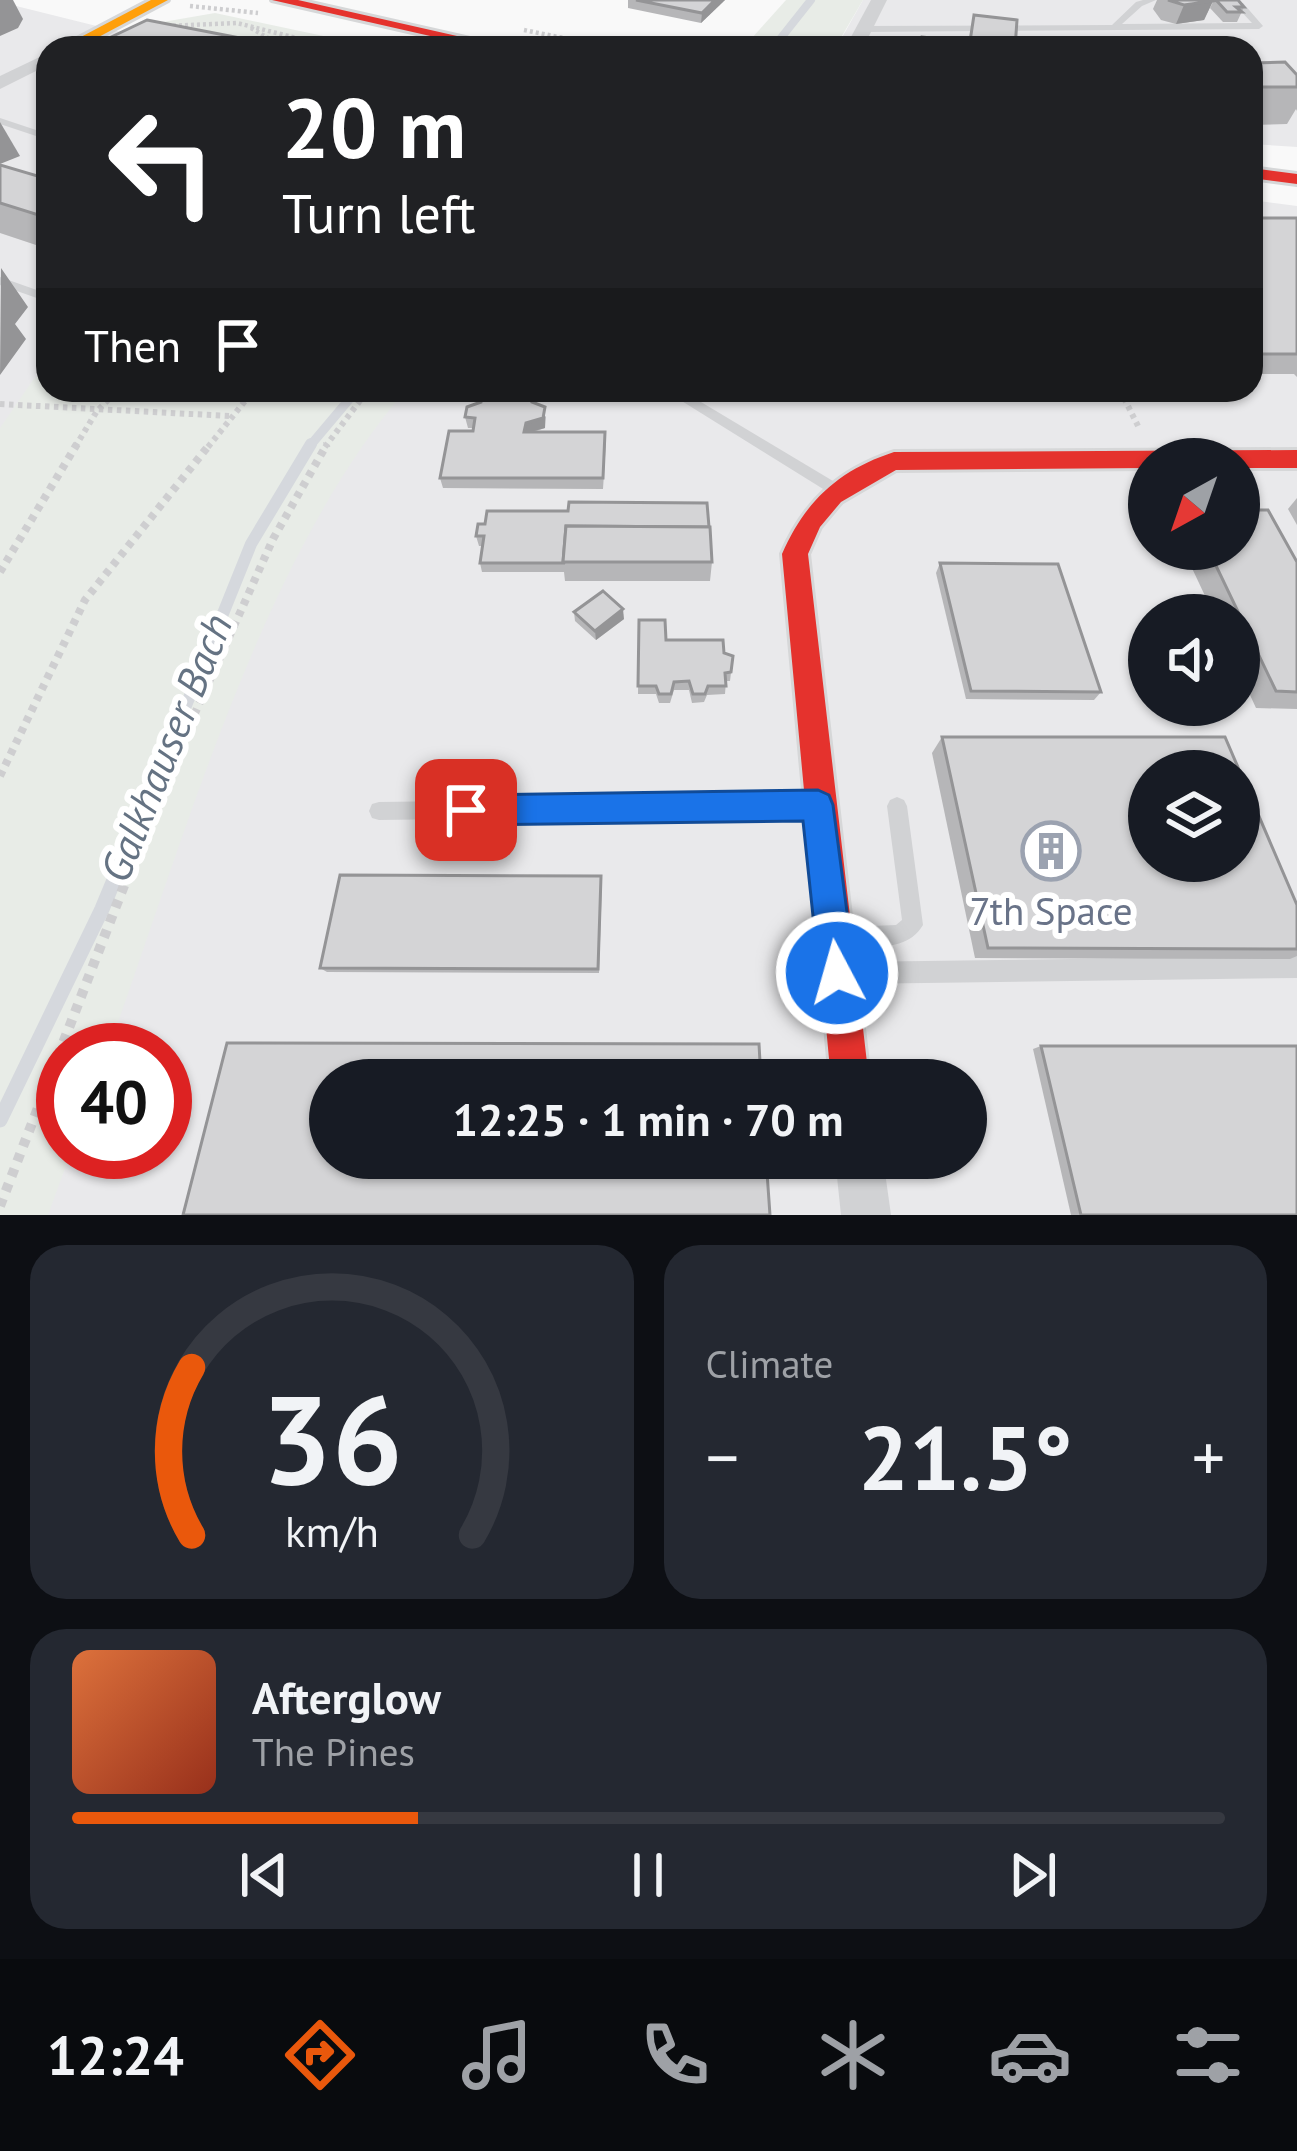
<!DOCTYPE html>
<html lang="en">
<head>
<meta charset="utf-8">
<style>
	body { margin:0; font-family:"PT Sans",sans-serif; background:#242831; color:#f1f3f6; height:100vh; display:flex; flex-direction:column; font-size:45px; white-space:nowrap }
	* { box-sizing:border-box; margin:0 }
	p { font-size:39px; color:#9ea1a6 }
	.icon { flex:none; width:66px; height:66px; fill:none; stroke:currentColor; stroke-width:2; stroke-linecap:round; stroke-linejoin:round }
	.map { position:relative; height:1215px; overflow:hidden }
	.panel { display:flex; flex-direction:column; gap:30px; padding:30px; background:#0d0f14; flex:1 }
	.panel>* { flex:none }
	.guide { position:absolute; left:36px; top:36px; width:1227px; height:366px; border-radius:36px; box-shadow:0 3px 9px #0004; background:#202124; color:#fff; overflow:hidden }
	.needle { width:78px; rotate:220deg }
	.tools { position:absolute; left:1128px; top:438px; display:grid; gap:24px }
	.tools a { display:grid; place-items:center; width:132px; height:132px; border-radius:50%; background:#171b24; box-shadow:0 3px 9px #0004; font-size:60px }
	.speed { position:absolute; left:36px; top:1023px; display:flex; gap:24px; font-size:60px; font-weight:700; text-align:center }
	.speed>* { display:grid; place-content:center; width:156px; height:156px; border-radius:50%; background:#171b24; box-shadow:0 3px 9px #0004; line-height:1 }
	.speed .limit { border:18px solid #d22; background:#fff; color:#111 }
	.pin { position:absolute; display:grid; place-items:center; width:102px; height:102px; color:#fff; margin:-51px; border-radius:24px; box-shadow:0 6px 18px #0006 }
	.me { position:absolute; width:132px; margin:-66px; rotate:354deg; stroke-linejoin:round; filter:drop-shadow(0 0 9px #0008) }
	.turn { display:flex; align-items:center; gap:42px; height:252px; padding:0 48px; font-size:54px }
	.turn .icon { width:156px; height:156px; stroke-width:2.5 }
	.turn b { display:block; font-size:84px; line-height:102px }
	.then { display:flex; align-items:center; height:114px; padding:0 48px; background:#0003; gap:24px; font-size:45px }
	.big { font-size:90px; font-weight:800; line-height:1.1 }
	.panel .card { flex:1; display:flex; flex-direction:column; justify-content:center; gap:18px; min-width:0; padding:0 42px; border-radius:36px; background:#242831 }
	.panel .dial { align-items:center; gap:0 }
	.dial svg { height:312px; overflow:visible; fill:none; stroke:#363941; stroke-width:7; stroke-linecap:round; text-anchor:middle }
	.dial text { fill:#f1f3f6; stroke:none }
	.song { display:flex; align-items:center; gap:36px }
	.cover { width:144px; height:144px; border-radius:18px; background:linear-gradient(135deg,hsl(20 70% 55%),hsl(10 70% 35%)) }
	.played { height:12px; border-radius:6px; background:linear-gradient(90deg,#ea580c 30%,#363941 30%) }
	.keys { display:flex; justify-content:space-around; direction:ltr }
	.heat { display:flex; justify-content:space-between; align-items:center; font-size:66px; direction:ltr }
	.panel .tiles { flex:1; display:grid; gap:30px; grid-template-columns:1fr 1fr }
	.card:last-child { grid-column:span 2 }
	.trip { position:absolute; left:309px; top:1059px; width:678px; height:120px; border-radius:60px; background:#171b24; box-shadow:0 3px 9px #0004; font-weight:800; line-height:120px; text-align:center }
	.tab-bar { display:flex; height:192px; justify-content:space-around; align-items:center; background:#090b0e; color:#9ea1a6 }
	.tab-bar .icon { width:84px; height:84px }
	.tab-bar .current { color:#ea580c }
	.tab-bar b { font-size:54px; color:#f1f3f6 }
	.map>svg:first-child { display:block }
</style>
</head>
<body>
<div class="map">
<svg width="1297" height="1215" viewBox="0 0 1297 1215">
	<rect width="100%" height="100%" fill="#f9f9f9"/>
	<!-- built -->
	<g fill="#e9e9eb" fill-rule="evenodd">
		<path d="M863 0H1297V147L1251 144V48H836Z"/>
		<path d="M0 2 185 48H48V390H1251V200L1297 206V1215H0ZM1149 459H1239V549H1149ZM1149 615H1239V705H1149ZM1149 771H1239V861H1149ZM63 1050H165V1152H63ZM330 1080H966V1158H330Z"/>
	</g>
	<!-- green -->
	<g fill="#e8ece7">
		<path d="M786 0H863L835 48H743Z"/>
		<path d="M215 13 380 48H185L157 23Z"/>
		<path d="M48 369V390H406C262 555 183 844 108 1050H63V1152H71L48 1215H0V428L33 380Z"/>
	</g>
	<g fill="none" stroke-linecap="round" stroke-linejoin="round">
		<!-- stream-far3 -->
		<path stroke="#d5d8dd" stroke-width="8" d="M773 48 811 0"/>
		<!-- stream-far2 -->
		<path stroke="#d5d8dd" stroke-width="9" d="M309 447 357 390"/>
		<!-- stream-far1 -->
		<path stroke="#d5d8dd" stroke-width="12" d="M156 780 251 544 311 444"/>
		<!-- stream -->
		<path stroke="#d5d8dd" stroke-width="15" d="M0 1120 102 909 157 777"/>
		<defs>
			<path id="slow" d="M151 0H168L78 48H60Z"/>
			<g id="jam">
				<path d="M272 0H298L510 48H483Z"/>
				<path d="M1251 168 1297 174V184L1251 178Z"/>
				<path d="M1297 450V468H1239V459H1149V468L896 470 841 502 820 527 808 554 869 1080H831L782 554C805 501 839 470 894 452Z"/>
			</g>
		</defs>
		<!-- slow casing -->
		<use href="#slow" stroke="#d6d7d8" stroke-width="6"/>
		<!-- jam casing -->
		<use href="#jam" stroke="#d6d7d8" stroke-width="6"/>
		<!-- path-far3 -->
		<g stroke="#ceced0" stroke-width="4.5" stroke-dasharray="3 3" stroke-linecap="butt">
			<path d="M190 6 258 13"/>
			<path d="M167 26 237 23 336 48"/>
			<path d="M251 28 285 48"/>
			<path d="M524 30 612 48"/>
			<path d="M530 42 558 48"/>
		</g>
		<!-- path-far2 -->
		<g stroke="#ceced0" stroke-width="6" stroke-dasharray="4.5 4.5" stroke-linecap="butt">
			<path d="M1120 390 1138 426"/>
			<path d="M0 404 229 416"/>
			<path d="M75 447 97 411 118 390"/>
			<path d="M208 447 254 390"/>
			<path d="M325 447 368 390"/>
		</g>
		<!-- path-far1 -->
		<g stroke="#ceced0" stroke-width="8" stroke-dasharray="6 6" stroke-linecap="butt">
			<path d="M0 572 77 444"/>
			<path d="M0 776 85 600 210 444"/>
			<path d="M165 780 273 539 327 444"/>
		</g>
		<!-- path -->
		<path stroke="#ceced0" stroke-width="10" stroke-dasharray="8 8" stroke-linecap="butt" d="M0 1206 166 777"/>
		<!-- lane -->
		<g fill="#d1d2d4" fill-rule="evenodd">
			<path d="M1143 0H1156L1142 6 1122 24 1252 23 1237 7 1188 0 1243 3 1263 26 1259 29 862 32 858 29 862 26 1112 25 1136 2Z"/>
			<path d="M0 118 48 134V140L0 124Z"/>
			<path d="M0 277 48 294V302L0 285Z"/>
			<path d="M664 390H681L838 484 840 488 838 492H828Z"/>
			<path d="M816 796 823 799 826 805 823 811 816 814 379 820 372 818 369 811 372 804 379 802Z"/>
			<path d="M897 797 904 800 907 806 923 925C907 952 874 946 846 947L839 944 836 937 839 930 846 927 896 925 902 920 887 806 890 800Z"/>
			<path d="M1297 956V978L850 984 842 981 839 973 842 965 850 962Z"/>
		</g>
		<!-- street -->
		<g fill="#d1d2d4" fill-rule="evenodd">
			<path d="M871 0H887L863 48H845Z"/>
			<path d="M48 53V65L0 89V76Z"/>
			<path d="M835 1158H883L891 1215H841Z"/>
		</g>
		<!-- slow -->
		<use href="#slow" fill="#ff9f0a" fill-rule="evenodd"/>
		<!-- jam -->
		<use href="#jam" fill="#e5322d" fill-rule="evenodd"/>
	</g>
	<!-- wall -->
	<g fill="#b6b6b8">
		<path d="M628 0H725L701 23 628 8Z"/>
		<path d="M1157 0H1211L1213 1 1204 20 1176 24 1161 20 1153 9Z"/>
		<path d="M1214 0H1238L1244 7 1237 22H1223L1210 8Z"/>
		<path d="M1251 63 1297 75V111L1296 109 1287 124 1251 125Z"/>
		<path d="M0 165 48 179V249L0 233Z"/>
		<path d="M1251 218H1297V377L1294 374H1251Z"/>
		<path d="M825 390H905L903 395 826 396Z"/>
		<path d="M535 403 546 417 545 428 533 432 606 442 603 489 443 488 440 478 473 431V428H468L465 417Z"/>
		<path d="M1297 498V525L1288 509Z"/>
		<path d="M476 536 712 562 710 581H565L564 572H482L480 563 482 546H479Z"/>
		<path d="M1183 549H1239L1297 562V709L1256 708 1239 671V615H1214Z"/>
		<path d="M940 563 1101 692 1094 700 966 699 936 573Z"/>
		<path d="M574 612 624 619 596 640 575 621Z"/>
		<path d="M639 620 666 640 733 656 730 681H726L725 694 707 695 704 702 692 703 689 690H674L670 703H659L656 694H638Z"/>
		<path d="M942 737 1297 905V956L1290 959 975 958 932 753Z"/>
		<path d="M602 882 599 973 327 972 320 968Z"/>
		<path d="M1041 1046 1297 1215H1071L1033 1049Z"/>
	</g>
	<!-- shaded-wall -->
	<g fill="#949496">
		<path d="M0 0H13L23 19 18 28 0 36Z"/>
		<path d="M715 0H725L701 23 702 13Z"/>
		<path d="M1213 1 1204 20 1176 24 1184 5Z"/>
		<path d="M240 38 243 48H223Z"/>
		<path d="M0 122 20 156 0 164Z"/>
		<path d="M1 268 28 307 15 324 26 339 0 375Z"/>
		<path d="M545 407V428L527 433 524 432 526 423Z"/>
		<path d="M623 609 624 619 596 640 595 631Z"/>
	</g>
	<!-- building -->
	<g fill="#d4d4d6" stroke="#949496" stroke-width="3" fill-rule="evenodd">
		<path d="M636 0H715L702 13Z"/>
		<path d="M1168 0H1211L1213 1 1184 5Z"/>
		<path d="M1216 0H1238L1244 7H1236L1242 12H1227Z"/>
		<path d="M974 15 1017 20 1015 48H969Z"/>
		<path d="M147 20 240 38 223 48H173L157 44 135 48H88Z"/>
		<path d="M922 37 968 42 967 48H920Z"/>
		<path d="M881 40 921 45 920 48H879Z"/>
		<path d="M1285 62 1297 75V87H1251V63Z"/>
		<path d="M0 165 48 179V218L0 203Z"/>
		<rect x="1251" y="218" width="46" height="136"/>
		<path d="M498 390H528L534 392 532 402 545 407 543 418 526 423 524 432H605L603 478H440L449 431H473L475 418 465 417 467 407 481 402 483 392Z"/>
		<path d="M569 502 707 503 709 527 566 526 563 562 565 563H480L484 536H476L478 524H485L487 511H568Z"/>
		<path d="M1239 510H1268L1297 562V692L1276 691 1208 549H1239Z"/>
		<path d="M566 526 710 527 712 562H563Z"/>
		<path d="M940 563 1058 564 1101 692 971 691Z"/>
		<path d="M603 591 623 609 595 631 574 612Z"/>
		<path d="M639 620H665L666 640H723L724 653 733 656 731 672 725 673 726 686H708L705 694H693L689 681 674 682 671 694H659L656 686H638Z"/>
		<path d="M942 737H1225L1297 905V949L988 948ZM1149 771H1239V861H1149Z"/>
		<path d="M340 875 601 876 598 969 320 968Z"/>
		<path d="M227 1043 759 1044 761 1080H330V1158H766L770 1215H183Z"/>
		<path d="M1041 1046H1297V1215H1081Z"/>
	</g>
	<!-- route -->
	<path fill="#1a73e8" stroke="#114b97" stroke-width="3" d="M818 790 829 795 833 805 855 973 850 986 837 991 824 986 819 973 803 821 466 825 455 821 450 810 455 800 466 795Z"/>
	<!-- icons -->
	<defs>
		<symbol id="building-ring" viewBox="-11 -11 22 22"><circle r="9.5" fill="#fff" stroke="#9ba2b0" stroke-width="1.5"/><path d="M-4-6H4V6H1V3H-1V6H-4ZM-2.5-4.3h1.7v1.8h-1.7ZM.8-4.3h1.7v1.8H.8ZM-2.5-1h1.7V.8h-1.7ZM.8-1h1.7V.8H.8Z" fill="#9ba2b0"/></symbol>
	</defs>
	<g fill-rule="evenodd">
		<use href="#building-ring" x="1018" y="818" width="66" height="66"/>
	</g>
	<g text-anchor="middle" stroke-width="12" stroke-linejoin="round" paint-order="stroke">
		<!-- poi labels -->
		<g font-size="39" fill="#697388" stroke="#fff">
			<text x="1051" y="925">7th Space</text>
		</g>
		<!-- water labels -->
		<g font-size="42" font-style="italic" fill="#657383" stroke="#fff">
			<text transform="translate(166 748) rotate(-68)" y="15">Galkhauser Bach</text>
		</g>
	</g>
</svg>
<div class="tools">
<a><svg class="needle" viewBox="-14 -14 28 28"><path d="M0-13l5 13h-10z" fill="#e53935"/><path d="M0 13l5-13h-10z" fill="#9ea1a6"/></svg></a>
<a><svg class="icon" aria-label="sound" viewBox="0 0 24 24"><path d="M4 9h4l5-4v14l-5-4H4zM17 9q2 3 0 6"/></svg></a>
<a><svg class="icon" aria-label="layers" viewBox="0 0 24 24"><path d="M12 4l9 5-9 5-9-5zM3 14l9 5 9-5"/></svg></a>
</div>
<div class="speed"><div class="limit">40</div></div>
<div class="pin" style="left:466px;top:810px;background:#d93025"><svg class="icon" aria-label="arrive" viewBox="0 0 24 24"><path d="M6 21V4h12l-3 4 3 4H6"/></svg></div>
<svg class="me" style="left:837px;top:973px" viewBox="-20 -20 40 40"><circle r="17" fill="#1a73e8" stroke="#fff" stroke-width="3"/><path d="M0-11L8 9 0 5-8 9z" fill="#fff"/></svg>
<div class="trip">12:25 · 1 min · 70 m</div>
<div class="guide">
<div class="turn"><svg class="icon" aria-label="left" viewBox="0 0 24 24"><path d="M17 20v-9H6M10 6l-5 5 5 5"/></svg><div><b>20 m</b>Turn left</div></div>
<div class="then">Then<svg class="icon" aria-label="arrive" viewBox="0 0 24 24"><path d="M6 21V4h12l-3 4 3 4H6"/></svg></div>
</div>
</div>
<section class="panel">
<div class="tiles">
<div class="card dial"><svg viewBox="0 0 100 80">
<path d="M14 69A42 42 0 1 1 86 69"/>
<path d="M14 69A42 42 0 0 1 14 26" stroke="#ea580c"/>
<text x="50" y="56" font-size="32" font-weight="700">36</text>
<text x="50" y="72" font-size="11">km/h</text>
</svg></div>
<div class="card"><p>Climate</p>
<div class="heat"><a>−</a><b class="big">21.5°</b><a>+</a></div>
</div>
<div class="card">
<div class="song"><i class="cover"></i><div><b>Afterglow</b><p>The Pines</p></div></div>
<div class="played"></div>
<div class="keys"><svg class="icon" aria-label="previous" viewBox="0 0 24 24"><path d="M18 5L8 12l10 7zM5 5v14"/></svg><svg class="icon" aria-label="pause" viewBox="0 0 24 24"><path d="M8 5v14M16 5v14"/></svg><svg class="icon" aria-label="next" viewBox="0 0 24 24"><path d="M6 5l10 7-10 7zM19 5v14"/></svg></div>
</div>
</div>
</section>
<nav class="tab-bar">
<b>12:24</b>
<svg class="icon current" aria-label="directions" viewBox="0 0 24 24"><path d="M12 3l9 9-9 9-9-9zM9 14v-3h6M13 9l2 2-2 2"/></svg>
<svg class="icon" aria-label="music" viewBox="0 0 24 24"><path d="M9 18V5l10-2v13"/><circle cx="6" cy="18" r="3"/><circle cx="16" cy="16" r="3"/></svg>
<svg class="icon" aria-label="phone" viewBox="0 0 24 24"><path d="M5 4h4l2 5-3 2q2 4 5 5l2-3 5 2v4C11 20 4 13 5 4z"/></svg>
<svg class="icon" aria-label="climate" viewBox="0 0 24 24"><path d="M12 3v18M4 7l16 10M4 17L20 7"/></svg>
<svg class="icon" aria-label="car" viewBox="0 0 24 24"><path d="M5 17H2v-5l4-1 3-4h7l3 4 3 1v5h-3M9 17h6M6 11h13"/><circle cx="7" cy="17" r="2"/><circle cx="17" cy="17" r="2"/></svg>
<svg class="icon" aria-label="filters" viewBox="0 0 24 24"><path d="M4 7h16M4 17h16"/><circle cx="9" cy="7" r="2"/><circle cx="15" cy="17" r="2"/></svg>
</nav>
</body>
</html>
